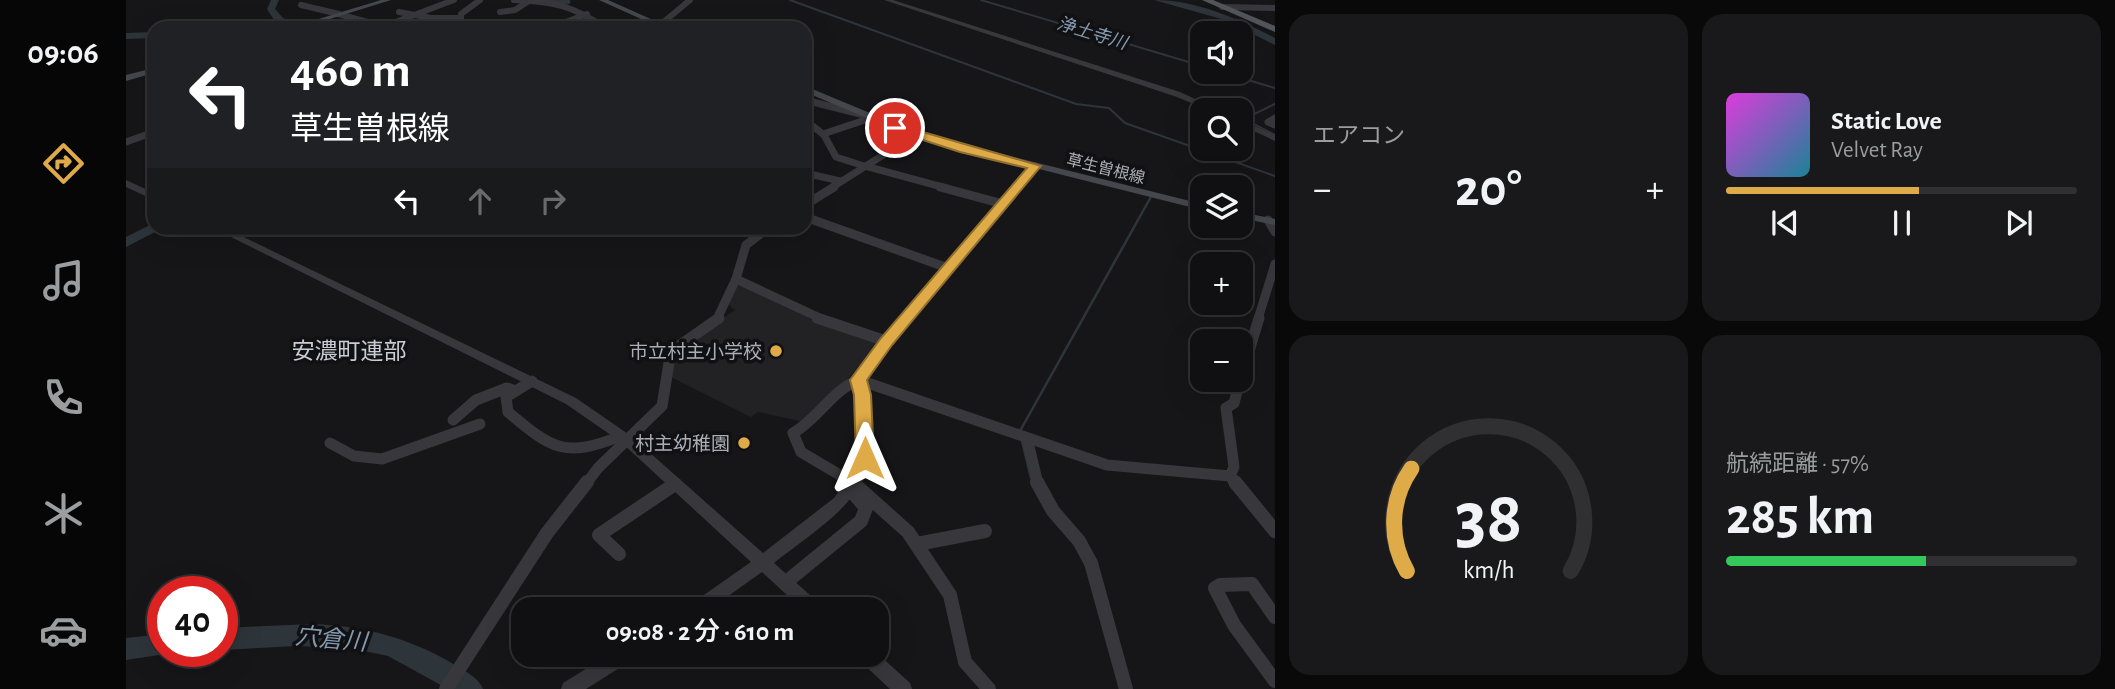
<!DOCTYPE html>
<html lang="ja">
<head>
<meta charset="utf-8">
<style>
	body { margin:0; font-family:"Alegreya Sans","Noto Sans JP",sans-serif; background:#19191b; color:#f1f3f6; height:100vh; display:flex; flex-direction:column; font-size:26px; white-space:nowrap }
	* { box-sizing:border-box; margin:0 }
	p { font-size:23px; color:#9c9d9f }
	.icon { flex:none; width:38px; height:38px; fill:none; stroke:currentColor; stroke-width:2; stroke-linecap:round; stroke-linejoin:round }
	.map { position:relative; flex:1; overflow:hidden }
	.panel { display:flex; flex-direction:column; gap:14px; padding:14px; background:#09090a; width:840px }
	.panel>* { flex:none }
	.banner { position:absolute; left:21px; top:21px; width:665px; height:214px; border-radius:21px; box-shadow:0 7px 28px #0002,0 0 0 2px #303032; background:#202124; color:#fff; overflow:hidden }
	.controls { position:absolute; left:1064px; top:21px; display:grid; gap:14px }
	.controls a { display:grid; place-items:center; width:63px; height:63px; border-radius:14px; background:#101012; box-shadow:0 7px 28px #0002,0 0 0 2px #303032; font-size:35px }
	.speed { position:absolute; left:21px; top:576px; display:flex; gap:14px; font-size:35px; font-weight:700; text-align:center }
	.speed>* { display:grid; place-content:center; width:91px; height:91px; border-radius:50%; background:#101012; box-shadow:0 7px 28px #0002,0 0 0 2px #303032; line-height:1 }
	.speed .limit { border:10px solid #d22; background:#fff; color:#111 }
	.pin { position:absolute; display:grid; place-items:center; width:60px; height:60px; color:#fff; margin:-30px; border:4px solid #fff; border-radius:50%; box-shadow:0 2px 7px #0007 }
	.me { position:absolute; width:77px; margin:-38px; rotate:0deg; stroke-linejoin:round; filter:drop-shadow(0 0 5px #0008) }
	.turn { display:flex; align-items:center; gap:24px; height:147px; padding:0 28px; font-size:32px }
	.turn .icon { width:91px; height:91px; stroke-width:2.5 }
	.turn b { display:block; font-size:49px; line-height:60px }
	.lanes { display:flex; align-items:center; height:66px; padding:0 28px; background:#0003; justify-content:center; gap:35px; direction:ltr }
	.lanes .off { opacity:.35 }
	.big { font-size:52px; font-weight:600; line-height:1.1 }
	.panel .tile { flex:1; display:flex; flex-direction:column; justify-content:center; gap:10px; min-width:0; padding:0 24px; border-radius:21px; background:#19191b }
	.panel .dial { align-items:center; gap:0 }
	.dial svg { height:182px; overflow:visible; fill:none; stroke:#303032; stroke-width:7; stroke-linecap:round; text-anchor:middle }
	.dial text { fill:#f1f3f6; stroke:none }
	.song { display:flex; align-items:center; gap:21px }
	.cover { width:84px; height:84px; border-radius:10px; background:linear-gradient(135deg,hsl(300 70% 55%),hsl(190 70% 35%)) }
	.played { height:7px; border-radius:4px; background:linear-gradient(90deg,#deab48 55%,#303032 55%) }
	.keys { display:flex; justify-content:space-around; direction:ltr }
	.heat { display:flex; justify-content:space-between; align-items:center; font-size:38px; direction:ltr }
	.charge { height:10px; border-radius:5px; background:linear-gradient(90deg,#34c759 57%,#303032 0) }
	.panel .tiles { flex:1; display:grid; gap:14px; grid-template-columns:repeat(2,1fr) }
	.trip { position:absolute; left:385px; top:597px; width:378px; height:70px; border-radius:21px; background:#101012; box-shadow:0 7px 28px #0002,0 0 0 2px #303032; font-weight:600; line-height:70px; text-align:center }
	main { display:flex; flex:1; min-height:0 }
	.menu { display:flex; flex-direction:column; width:126px; justify-content:space-around; align-items:center; background:#060607; color:#9c9d9f }
	.menu .icon { width:49px; height:49px }
	.menu .selected { color:#deab48 }
	.menu b { font-size:32px; color:#f1f3f6 }
	.map>svg:first-child { display:block }
</style>
</head>
<body>
<main>
<nav class="menu">
<b>09:06</b>
<svg class="icon selected" aria-label="directions" viewBox="0 0 24 24"><path d="M12 3l9 9-9 9-9-9zM9 14v-3h6M13 9l2 2-2 2"/></svg>
<svg class="icon" aria-label="music" viewBox="0 0 24 24"><path d="M9 18V5l10-2v13"/><circle cx="6" cy="18" r="3"/><circle cx="16" cy="16" r="3"/></svg>
<svg class="icon" aria-label="phone" viewBox="0 0 24 24"><path d="M5 4h4l2 5-3 2q2 4 5 5l2-3 5 2v4C11 20 4 13 5 4z"/></svg>
<svg class="icon" aria-label="climate" viewBox="0 0 24 24"><path d="M12 3v18M4 7l16 10M4 17L20 7"/></svg>
<svg class="icon" aria-label="car" viewBox="0 0 24 24"><path d="M5 17H2v-5l4-1 3-4h7l3 4 3 1v5h-3M9 17h6M6 11h13"/><circle cx="7" cy="17" r="2"/><circle cx="17" cy="17" r="2"/></svg>
</nav>
<div class="map">
<svg width="1149" height="689" viewBox="0 0 1149 689">
	<rect width="100%" height="100%" fill="#161618"/>
	<!-- built -->
	<path fill="#222225" d="M611 284 677 313 687 321 754 343 699 404 678 422 632 412 625 417 545 377 547 359 555 348 609 310 603 305Z"/>
	<g fill="none" stroke-linecap="round" stroke-linejoin="round">
		<!-- stream-far1 -->
		<g stroke="#2e353a" stroke-width="2">
			<path d="M664 0 950 104 983 108 999 123 1149 176"/>
			<path d="M855 0 1076 66"/>
			<path d="M1095 72 1149 88"/>
			<path d="M1149 104 1118 119 1149 135"/>
		</g>
		<!-- stream -->
		<g stroke="#2e353a" stroke-width="2.5">
			<path d="M894 431 1026 195"/>
			<path d="M896 441 905 478"/>
		</g>
		<!-- canal -->
		<path stroke="#2e353a" stroke-width="5" d="M416 1 442 2"/>
		<!-- river -->
		<g fill="#2e353a" fill-rule="evenodd">
			<path d="M145 0H153L149 9 157 18 182 28 155 24 79 28 84 25 148 20 141 9Z"/>
			<path d="M1028 0C1071 0 1112 19 1149 38V45L1099 20Z"/>
			<path d="M28 32V38L0 39V33Z"/>
			<path d="M28 223V228H35L33 230 0 247V237Z"/>
			<path d="M187 624C239 626 284 638 329 665 340 672 352 677 357 689H322L262 656 224 648 169 646 96 650V628Z"/>
			<path d="M37 634V651L46 653 0 660V638Z"/>
		</g>
		<!-- minor-far4 -->
		<g stroke="#38383c" stroke-width="6">
			<path d="M388 0C427 2 447 5 479 28"/>
			<path d="M175 5 213 14"/>
			<path d="M1096 7 1149 8"/>
			<path d="M273 12 305 18H334"/>
			<path d="M374 12 389 10 403 1"/>
			<path d="M212 14 264 28"/>
			<path d="M534 25 564 0"/>
			<path d="M259 26 328 0"/>
			<path d="M329 28 335 20V14L354 0"/>
			<path d="M424 28 461 14"/>
		</g>
		<!-- minor-far3 -->
		<g stroke="#38383c" stroke-width="7">
			<path d="M679 100 738 115"/>
			<path d="M1149 118 1142 122 1149 125"/>
			<path d="M679 120 698 135 710 157 738 166"/>
			<path d="M697 134 745 118"/>
			<path d="M0 142 28 132"/>
			<path d="M739 166 820 188"/>
			<path d="M679 173 714 181"/>
			<path d="M705 188 789 135"/>
			<path d="M890 188 909 166"/>
		</g>
		<!-- minor-far2 -->
		<g stroke="#38383c" stroke-width="9">
			<path d="M814 187 877 204"/>
			<path d="M679 205 708 187"/>
			<path d="M679 217 822 268"/>
			<path d="M1142 220 1149 232"/>
			<path d="M610 279 696 319"/>
			<path d="M591 319 610 279 620 245 642 228"/>
			<path d="M778 319 891 187"/>
			<path d="M1132 319 1149 264"/>
		</g>
		<!-- minor-far1 -->
		<g stroke="#38383c" stroke-width="11">
			<path d="M691 318 760 341"/>
			<path d="M1115 378 1133 318"/>
			<path d="M733 380 981 465 1104 476 1110 484"/>
			<path d="M406 381 380 397 382 412C427 450 439 458 495 436"/>
			<path d="M327 420 350 400 381 388 389 391"/>
			<path d="M901 438 912 484"/>
			<path d="M204 443 228 456 256 459 354 424"/>
			<path d="M1104 476 1108 467 1100 408 1108 403 1114 380"/>
			<path d="M460 484 472 468 536 406 544 357 553 346 593 318"/>
			<path d="M729 484 675 452 667 433C692 419 707 389 733 380L780 318"/>
		</g>
		<!-- minor -->
		<g stroke="#38383c" stroke-width="14">
			<path d="M726 482 782 532 824 595 839 662 863 689"/>
			<path d="M911 482 927 511 953 541 965 563 1000 689"/>
			<path d="M1109 482 1149 531"/>
			<path d="M791 544 859 531"/>
			<path d="M493 554 473 535 549 484"/>
			<path d="M659 583 735 521 740 508 724 489"/>
			<path d="M1149 617 1126 584 1094 585 1089 588 1108 625 1149 681"/>
			<path d="M320 689 421 533 461 482"/>
		</g>
		<!-- tertiary -->
		<g fill="#38383c" fill-rule="evenodd">
			<path d="M758 0H767L1054 92 1093 110H1083L1048 96Z"/>
			<path d="M1115 120 1149 135V141L1115 125Z"/>
			<path d="M0 180 28 193V200L0 187Z"/>
			<path d="M87 228H99L450 398 505 436 637 553 708 498 726 473 733 451 730 395 727 380 733 376 738 377C745 392 744 409 745 425 746 433 748 444 747 452 739 503 685 533 648 563L694 604 697 609H676L636 572 584 609H562L565 604 625 562 495 442 440 404Z"/>
			<path d="M751 653 784 683 786 689H764L733 660 730 654Z"/>
			<path d="M484 654H509L506 660 460 689H435L437 683Z"/>
		</g>
		<!-- secondary -->
		<g fill="#46474c" fill-rule="evenodd">
			<path d="M255 0H265L175 28H163Z"/>
			<path d="M473 0H482L545 28H535Z"/>
			<path d="M28 68V73L0 81V75Z"/>
			<path d="M679 86 792 133 1076 204V210L786 137 679 92Z"/>
			<path d="M1115 212 1149 219V225L1115 218Z"/>
		</g>
		<!-- primary -->
		<path fill="#54555b" fill-rule="evenodd" d="M1076 0H1087L1149 26V32Z"/>
	</g>
	<!-- route -->
	<path fill="#deab48" stroke="#906f2f" stroke-width="2" d="M769 124 915 166 766 345 741 380 745 395 748 458 745 462H732L730 458 728 395 724 380 755 338 901 168 834 152 766 130V125Z"/>
	<!-- markers -->
	<g fill="#deab48" stroke="#111113" stroke-width="2.5">
		<circle cx="650" cy="351" r="7"/>
		<circle cx="618" cy="443" r="7"/>
	</g>
	<g text-anchor="middle" stroke-width="7" stroke-linejoin="round" paint-order="stroke">
		<!-- far-street labels -->
		<g font-size="16" fill="#aaaeb6" stroke="#111113">
			<text transform="translate(980 168) rotate(14)" y="6">草生曽根線</text>
		</g>
		<!-- far-water labels -->
		<g font-size="18" font-style="italic" fill="#849aae" stroke="#111113">
			<text transform="translate(966 33) rotate(17)" y="6">浄土寺川</text>
		</g>
		<!-- poi labels -->
		<g font-size="19" fill="#aaaeb6" stroke="#111113" text-anchor="end">
			<text x="636" y="358">市立村主小学校</text>
			<text x="604" y="450">村主幼稚園</text>
		</g>
		<!-- quarter labels -->
		<g font-size="23" fill="#caccd3" stroke="#111113">
			<text x="223" y="359">安濃町連部</text>
		</g>
		<!-- near-water labels -->
		<g font-size="24" font-style="italic" fill="#849aae" stroke="#111113">
			<text transform="translate(205 639) rotate(5)" y="8">穴倉川</text>
		</g>
	</g>
</svg>
<div class="controls">
<a><svg class="icon" aria-label="sound" viewBox="0 0 24 24"><path d="M4 9h4l5-4v14l-5-4H4zM17 9q2 3 0 6"/></svg></a>
<a><svg class="icon" aria-label="search" viewBox="0 0 24 24"><circle cx="10" cy="10" r="6"/><path d="M15 15l6 6"/></svg></a>
<a><svg class="icon" aria-label="layers" viewBox="0 0 24 24"><path d="M12 4l9 5-9 5-9-5zM3 14l9 5 9-5"/></svg></a>
<a>+</a>
<a>−</a>
</div>
<div class="speed"><div class="limit">40</div></div>
<div class="pin" style="left:769px;top:128px;background:#d93025"><svg class="icon" aria-label="arrive" viewBox="0 0 24 24"><path d="M6 21V4h12l-3 4 3 4H6"/></svg></div>
<svg class="me" style="left:739px;top:458px" viewBox="-20 -20 40 40"><path d="M0-17L14 15 0 8-14 15z" fill="#deab48" stroke="#fff" stroke-width="4"/></svg>
<div class="trip">09:08 · 2 分 · 610 m</div>
<div class="banner">
<div class="turn"><svg class="icon" aria-label="left" viewBox="0 0 24 24"><path d="M17 20v-9H6M10 6l-5 5 5 5"/></svg><div><b>460 m</b>草生曽根線</div></div>
<div class="lanes"><svg class="icon" aria-label="left" viewBox="0 0 24 24"><path d="M17 20v-9H6M10 6l-5 5 5 5"/></svg><svg class="icon off" aria-label="ahead" viewBox="0 0 24 24"><path d="M12 20V5M6 11l6-6 6 6"/></svg><svg class="icon off" aria-label="right" viewBox="0 0 24 24"><path d="M7 20v-9h11M14 6l5 5-5 5"/></svg></div>
</div>
</div>
<section class="panel">
<div class="tiles">
<div class="tile"><p>エアコン</p>
<div class="heat"><a>−</a><b class="big">20°</b><a>+</a></div>
</div>
<div class="tile">
<div class="song"><i class="cover"></i><div><b>Static Love</b><p>Velvet Ray</p></div></div>
<div class="played"></div>
<div class="keys"><svg class="icon" aria-label="previous" viewBox="0 0 24 24"><path d="M18 5L8 12l10 7zM5 5v14"/></svg><svg class="icon" aria-label="pause" viewBox="0 0 24 24"><path d="M8 5v14M16 5v14"/></svg><svg class="icon" aria-label="next" viewBox="0 0 24 24"><path d="M6 5l10 7-10 7zM19 5v14"/></svg></div>
</div>
<div class="tile dial"><svg viewBox="0 0 100 80">
<path d="M14 69A42 42 0 1 1 86 69"/>
<path d="M14 69A42 42 0 0 1 16 24" stroke="#deab48"/>
<text x="50" y="56" font-size="32" font-weight="700">38</text>
<text x="50" y="72" font-size="11">km/h</text>
</svg></div>
<div class="tile"><p>航続距離 · 57%</p><b class="big">285 km</b><div class="charge"></div></div>
</div>
</section>
</main>
</body>
</html>
